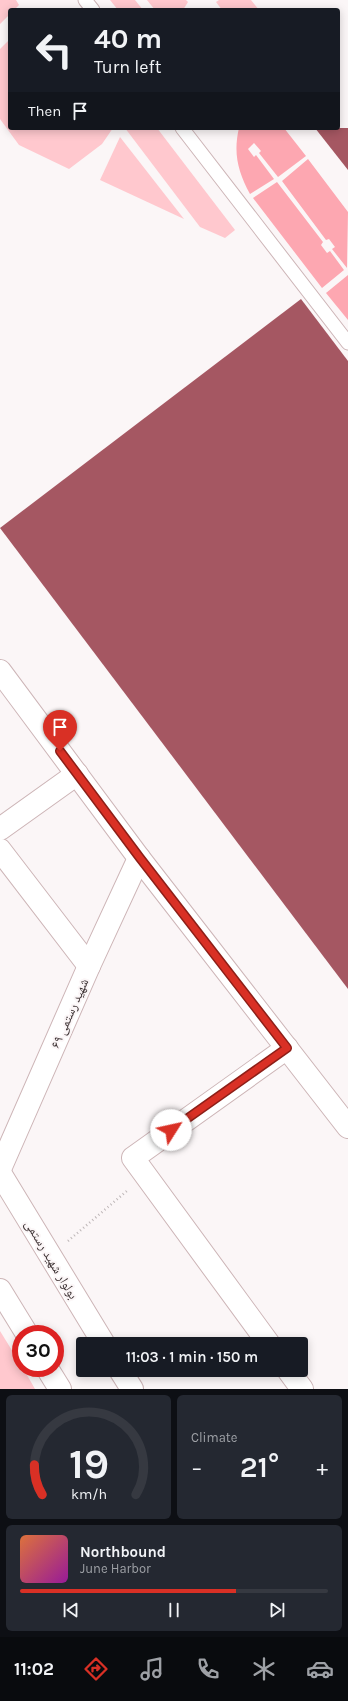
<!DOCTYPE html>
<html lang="en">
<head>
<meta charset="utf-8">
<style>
	body { margin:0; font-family:Karla,"Noto Naskh Arabic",sans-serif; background:#242831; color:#f1f3f6; height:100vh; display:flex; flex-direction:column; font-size:15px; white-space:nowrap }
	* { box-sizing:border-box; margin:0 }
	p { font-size:13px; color:#9ea1a6 }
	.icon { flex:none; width:22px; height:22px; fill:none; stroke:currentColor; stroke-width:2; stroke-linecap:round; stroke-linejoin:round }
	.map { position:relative; height:1389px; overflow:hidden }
	.drawer { display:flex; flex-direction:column; gap:6px; padding:6px; background:#0d0f14; flex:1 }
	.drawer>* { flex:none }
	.guide { position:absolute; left:8px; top:8px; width:332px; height:122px; border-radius:4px; box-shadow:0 2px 10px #0003; background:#171b24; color:#f1f3f6; overflow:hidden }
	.speed { position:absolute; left:12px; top:1325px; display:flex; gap:8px; font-size:20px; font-weight:700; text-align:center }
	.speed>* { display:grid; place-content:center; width:52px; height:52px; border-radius:50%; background:#171b24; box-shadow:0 2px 10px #0003; line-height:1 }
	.speed .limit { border:6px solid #d22; background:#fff; color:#111 }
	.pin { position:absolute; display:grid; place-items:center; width:34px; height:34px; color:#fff; margin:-41px -17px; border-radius:50% 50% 50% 0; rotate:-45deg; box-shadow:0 0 4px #0007 }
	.pin .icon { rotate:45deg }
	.me { position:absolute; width:44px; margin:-22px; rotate:55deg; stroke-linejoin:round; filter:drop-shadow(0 0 3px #0008) }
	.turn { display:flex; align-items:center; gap:14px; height:84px; padding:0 20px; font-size:18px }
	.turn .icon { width:52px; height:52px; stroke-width:2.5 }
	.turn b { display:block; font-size:28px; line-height:34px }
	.then { display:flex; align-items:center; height:38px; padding:0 20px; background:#0003; gap:8px; font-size:15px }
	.big { font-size:30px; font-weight:600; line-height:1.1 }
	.drawer .widget { flex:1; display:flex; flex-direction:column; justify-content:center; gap:6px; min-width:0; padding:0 14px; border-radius:6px; background:#242831 }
	.drawer .dial { align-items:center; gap:0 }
	.dial svg { height:104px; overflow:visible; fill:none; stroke:#363941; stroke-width:7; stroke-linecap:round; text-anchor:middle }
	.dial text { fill:#f1f3f6; stroke:none }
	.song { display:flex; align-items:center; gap:12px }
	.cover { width:48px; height:48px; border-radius:6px; background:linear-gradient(135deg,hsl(20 70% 55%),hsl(300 70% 35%)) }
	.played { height:4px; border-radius:2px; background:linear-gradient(90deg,#d93025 70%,#363941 70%) }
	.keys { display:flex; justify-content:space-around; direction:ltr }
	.heat { display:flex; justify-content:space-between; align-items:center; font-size:22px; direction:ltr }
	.drawer .tiles { flex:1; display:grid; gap:6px; grid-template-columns:1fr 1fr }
	.widget:last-child { grid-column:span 2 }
	.trip { position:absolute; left:76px; top:1337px; width:232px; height:40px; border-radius:4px; background:#171b24; box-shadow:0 2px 10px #0003; font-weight:600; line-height:40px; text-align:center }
	.menu { display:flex; height:64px; justify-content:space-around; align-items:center; background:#090b0e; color:#9ea1a6 }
	.menu .icon { width:28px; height:28px }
	.menu .active { color:#d93025 }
	.menu b { font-size:18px; color:#f1f3f6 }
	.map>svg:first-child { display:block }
</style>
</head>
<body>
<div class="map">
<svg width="348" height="1389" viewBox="0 0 348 1389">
	<rect width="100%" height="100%" fill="#fbf6f7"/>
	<!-- green -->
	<g fill="#ffc8ce">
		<path d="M0 0H16L19 5 14 10H10V14L0 24Z"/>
		<path d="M110 0H135L143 10H118Z"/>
		<path d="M147 0H186L188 2 183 10H155Z"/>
		<path d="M219 0H251L259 10H222L216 2Z"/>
		<path d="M10 39V128H113L102 144 69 169 19 145 0 119V49Z"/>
		<path d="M125 128H157L235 230 225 238 200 227Z"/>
		<path d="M120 137 184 219 100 180Z"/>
		<path d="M0 1331 21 1365V1368H23L35 1389H0Z"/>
	</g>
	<!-- forest -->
	<g fill="#fda7b1">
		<path d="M239 128H284L306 156 278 177 259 153 261 151 254 143 248 149 254 157 256 155 274 179 250 194C238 172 233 153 239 128Z"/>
		<path d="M308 159 348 212 347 268 332 249 335 247 329 239 326 240 282 181Z"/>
		<path d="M277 182 323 242 321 245 327 253 330 251 344 270 322 288 253 198Z"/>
		<path d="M348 275V320L326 293Z"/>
	</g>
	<!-- building -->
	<g fill="#a55762">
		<path d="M315 128H348V170Z"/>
		<path d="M301 299 348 361V989L0 528Z"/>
	</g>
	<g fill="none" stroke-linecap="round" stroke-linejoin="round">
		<defs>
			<g id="lane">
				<path d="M85 0 93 10"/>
				<path d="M182 128 348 343"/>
			</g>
			<g id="street">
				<path d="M0 671 139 858 348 1127"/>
				<path d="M0 829 77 774"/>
				<path d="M0 850 89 966"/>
				<path d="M0 1169 89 966 139 858"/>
				<path d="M269 1344 133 1158 287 1048"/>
				<path d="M288 1370 302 1389"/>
			</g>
			<g id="secondary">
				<path d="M0 1173 104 1344"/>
				<path d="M0 1290 27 1334"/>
				<path d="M47 1368 60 1389"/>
				<path d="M120 1370 132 1389"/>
			</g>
		</defs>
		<!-- lane casing -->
		<use href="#lane" stroke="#cdb5b7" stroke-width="15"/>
		<!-- street casing -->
		<use href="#street" stroke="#cdb5b7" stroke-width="24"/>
		<!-- secondary casing -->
		<use href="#secondary" stroke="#cdb5b7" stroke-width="24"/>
		<!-- path -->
		<path stroke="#bdb6b7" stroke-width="2.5" stroke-dasharray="1 3" stroke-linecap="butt" d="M68 1241 128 1190"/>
		<!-- lane -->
		<use href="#lane" stroke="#fff" stroke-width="13"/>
		<!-- street -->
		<use href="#street" stroke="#fff" stroke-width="22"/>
		<!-- secondary -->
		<use href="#secondary" stroke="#fff" stroke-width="22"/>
	</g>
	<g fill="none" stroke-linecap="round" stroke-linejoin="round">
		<defs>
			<path id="route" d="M60 751 140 858 287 1048 171 1130"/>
		</defs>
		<!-- route casing -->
		<use href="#route" stroke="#8d1f18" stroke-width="10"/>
		<!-- route -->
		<use href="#route" stroke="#d93025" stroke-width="7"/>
	</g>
	<g text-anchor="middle" stroke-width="4" stroke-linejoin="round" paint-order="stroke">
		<!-- street labels -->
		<g font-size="13" fill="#3b3132" stroke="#fbf6f7">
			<text transform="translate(69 1013) rotate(-66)" y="5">شهید رستمی ۶۹</text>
			<text transform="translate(52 1259) rotate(59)" y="5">بولوار شهید رستمی</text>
		</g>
	</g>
</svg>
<div class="speed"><div class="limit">30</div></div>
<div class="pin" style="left:60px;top:751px;background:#d93025"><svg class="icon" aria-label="arrive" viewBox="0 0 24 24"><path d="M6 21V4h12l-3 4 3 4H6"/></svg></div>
<svg class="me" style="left:171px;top:1130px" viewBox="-20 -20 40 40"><circle r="19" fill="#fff"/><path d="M0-13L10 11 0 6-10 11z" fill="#d93025"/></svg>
<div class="trip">11:03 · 1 min · 150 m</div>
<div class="guide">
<div class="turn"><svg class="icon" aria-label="left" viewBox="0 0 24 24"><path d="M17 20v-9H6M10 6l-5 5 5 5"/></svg><div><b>40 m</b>Turn left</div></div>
<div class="then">Then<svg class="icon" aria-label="arrive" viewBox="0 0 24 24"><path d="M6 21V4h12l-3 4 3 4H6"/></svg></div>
</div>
</div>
<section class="drawer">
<div class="tiles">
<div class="widget dial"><svg viewBox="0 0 100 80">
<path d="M14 69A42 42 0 1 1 86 69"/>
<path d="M14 69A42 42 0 0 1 8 46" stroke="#d93025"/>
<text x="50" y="56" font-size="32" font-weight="700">19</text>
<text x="50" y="72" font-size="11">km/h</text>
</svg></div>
<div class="widget"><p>Climate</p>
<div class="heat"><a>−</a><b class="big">21°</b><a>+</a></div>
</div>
<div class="widget">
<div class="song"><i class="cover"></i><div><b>Northbound</b><p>June Harbor</p></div></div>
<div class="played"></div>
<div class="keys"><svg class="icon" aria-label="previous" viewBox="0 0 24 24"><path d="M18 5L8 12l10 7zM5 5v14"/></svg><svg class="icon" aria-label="pause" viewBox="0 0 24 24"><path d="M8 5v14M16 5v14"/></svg><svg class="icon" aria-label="next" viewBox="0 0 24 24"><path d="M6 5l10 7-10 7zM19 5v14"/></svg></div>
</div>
</div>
</section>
<nav class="menu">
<b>11:02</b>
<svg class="icon active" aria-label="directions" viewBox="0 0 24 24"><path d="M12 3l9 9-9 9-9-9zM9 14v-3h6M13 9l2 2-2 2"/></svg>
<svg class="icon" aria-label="music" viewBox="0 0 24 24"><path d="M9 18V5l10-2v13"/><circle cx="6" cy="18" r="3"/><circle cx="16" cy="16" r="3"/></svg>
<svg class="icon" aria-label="phone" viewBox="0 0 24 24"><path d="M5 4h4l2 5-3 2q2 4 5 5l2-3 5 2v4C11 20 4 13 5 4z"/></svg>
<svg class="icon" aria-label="climate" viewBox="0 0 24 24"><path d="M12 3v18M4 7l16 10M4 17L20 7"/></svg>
<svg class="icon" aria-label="car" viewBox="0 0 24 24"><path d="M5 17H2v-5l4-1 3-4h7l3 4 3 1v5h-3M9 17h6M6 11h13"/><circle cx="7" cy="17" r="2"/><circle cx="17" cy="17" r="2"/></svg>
</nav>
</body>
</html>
